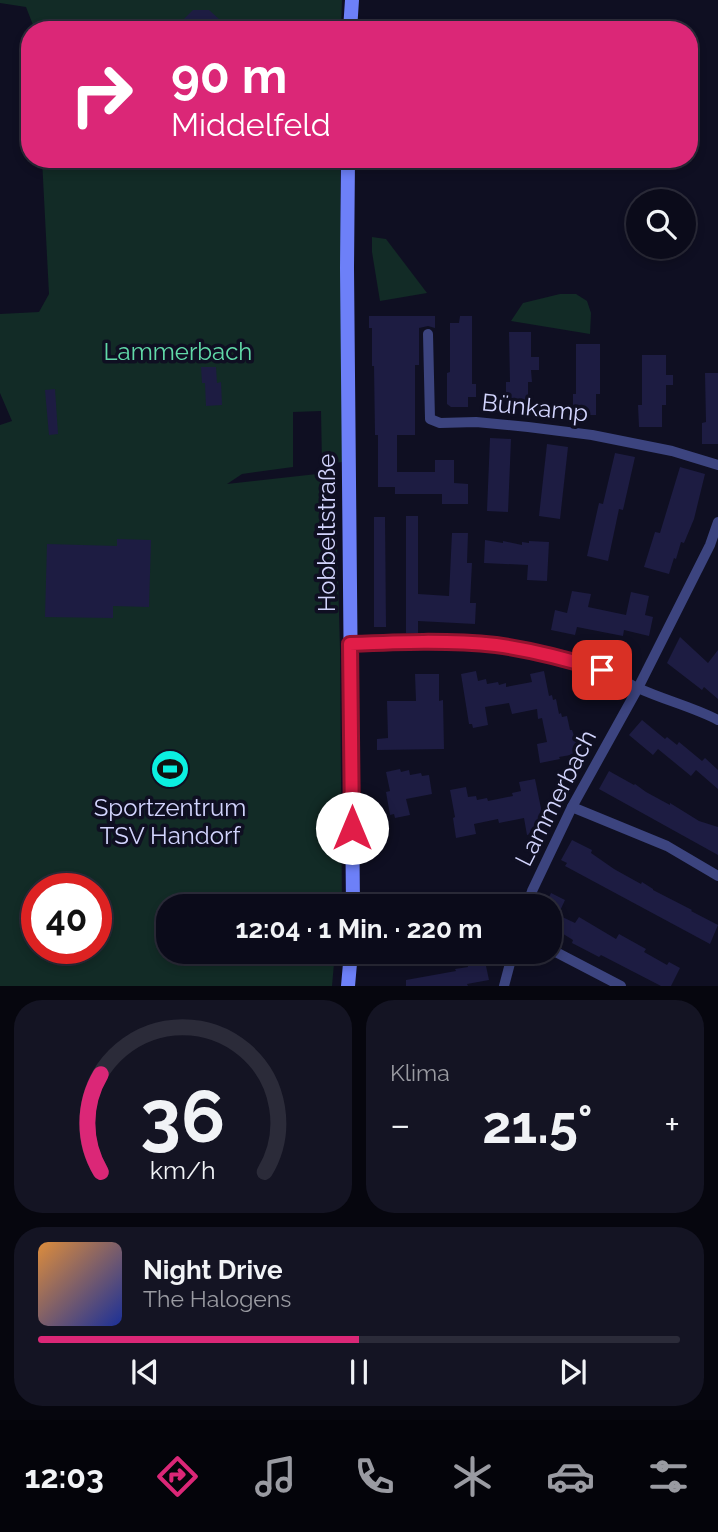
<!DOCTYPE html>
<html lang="de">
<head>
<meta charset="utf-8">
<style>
	body { margin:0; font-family:Raleway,sans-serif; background:#141423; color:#f1f3f6; height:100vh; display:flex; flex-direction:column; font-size:26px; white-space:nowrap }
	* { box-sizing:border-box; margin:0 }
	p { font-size:23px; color:#9a9ba2 }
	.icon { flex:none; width:38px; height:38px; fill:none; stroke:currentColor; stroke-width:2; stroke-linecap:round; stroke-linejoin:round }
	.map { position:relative; height:986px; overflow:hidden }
	.drawer { display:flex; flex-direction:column; gap:14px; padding:14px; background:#06060e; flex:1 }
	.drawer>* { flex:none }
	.hud { position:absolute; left:21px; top:21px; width:677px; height:147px; border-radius:28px; box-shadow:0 4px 10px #0003,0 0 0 2px #2b2b39; background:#db2777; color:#fff; overflow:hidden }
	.tools { position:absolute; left:626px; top:189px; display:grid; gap:14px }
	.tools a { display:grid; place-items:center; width:70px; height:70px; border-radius:50%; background:#0b0b1a; box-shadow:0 4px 10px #0003,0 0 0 2px #2b2b39; font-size:35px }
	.speed { position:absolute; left:21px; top:873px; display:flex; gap:14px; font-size:35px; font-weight:700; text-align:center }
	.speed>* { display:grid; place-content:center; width:91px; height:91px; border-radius:50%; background:#0b0b1a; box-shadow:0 4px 10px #0003,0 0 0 2px #2b2b39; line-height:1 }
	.speed .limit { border:10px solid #d22; background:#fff; color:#111 }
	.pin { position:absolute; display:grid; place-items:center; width:60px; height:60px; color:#fff; margin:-30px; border-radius:14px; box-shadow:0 4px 10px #0006 }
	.me { position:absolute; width:77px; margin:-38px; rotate:0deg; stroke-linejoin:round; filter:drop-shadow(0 0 5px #0008) }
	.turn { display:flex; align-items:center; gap:24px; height:147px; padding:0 35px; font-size:32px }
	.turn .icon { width:91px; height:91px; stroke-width:2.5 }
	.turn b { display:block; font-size:49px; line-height:60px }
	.big { font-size:52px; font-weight:700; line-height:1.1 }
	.drawer .tile { flex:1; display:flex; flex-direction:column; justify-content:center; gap:10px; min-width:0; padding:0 24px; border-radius:28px; background:#141423 }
	.drawer .dial { align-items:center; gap:0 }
	.dial svg { height:182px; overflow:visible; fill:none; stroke:#2b2b39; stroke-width:7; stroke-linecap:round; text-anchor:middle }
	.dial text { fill:#f1f3f6; stroke:none }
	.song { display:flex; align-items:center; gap:21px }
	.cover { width:84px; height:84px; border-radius:10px; background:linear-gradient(135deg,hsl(30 70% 55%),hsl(230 70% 35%)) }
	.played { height:7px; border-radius:4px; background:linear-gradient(90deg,#db2777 50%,#2b2b39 50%) }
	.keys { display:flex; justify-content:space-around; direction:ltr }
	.heat { display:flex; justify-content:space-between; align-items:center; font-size:38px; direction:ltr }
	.drawer .tiles { flex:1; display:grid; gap:14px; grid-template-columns:1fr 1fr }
	.tile:last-child { grid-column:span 2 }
	.trip { position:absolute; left:156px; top:894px; width:406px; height:70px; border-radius:28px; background:#0b0b1a; box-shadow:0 4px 10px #0003,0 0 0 2px #2b2b39; font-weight:700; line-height:70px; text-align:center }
	.tab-bar { display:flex; height:112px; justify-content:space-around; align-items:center; background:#04040a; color:#9a9ba2 }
	.tab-bar .icon { width:49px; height:49px }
	.tab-bar .current { color:#db2777 }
	.tab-bar b { font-size:32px; color:#f1f3f6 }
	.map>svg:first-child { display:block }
</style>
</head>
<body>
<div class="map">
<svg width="718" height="986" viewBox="0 0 718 986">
	<rect width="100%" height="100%" fill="#0f0f22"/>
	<!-- green -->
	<g fill="#122b26" fill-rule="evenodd">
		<path d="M0 0H342L341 30H35L26 7 0 3Z"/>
		<path d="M42 159H340L343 462 322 464 321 411 293 412V467L242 474 227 484 335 472 340 649 342 906H168V952H335L332 986H0V425L12 421 0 393V314L39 312 49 294ZM37 889H96V948H37Z"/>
		<path d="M372 237 386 239 427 293 380 301 372 252Z"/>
		<path d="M560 294H576L587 301 591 313 590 334 511 321 523 303Z"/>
	</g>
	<!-- building -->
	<g fill="#1d1c42">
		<path d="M193 10H209L220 20V30H182V21Z"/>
		<path d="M369 316H435V328L428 326 419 328V365H415V435H397V472H435V460H454V483L468 484V504H442V494H395V487H378V435H375L374 366H372V328H369Z"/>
		<path d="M460 316H472V384H476V397H468V407H451L447 404V373L450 372V323H459Z"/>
		<path d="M509 332H531V357H539V370H531L532 382H528V407L506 408V382H510Z"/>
		<path d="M576 344H600V394H596V415H573V394H576Z"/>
		<path d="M642 355H666V375H673V385H666V405H662V427H639L638 405H642Z"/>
		<path d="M201 367H216L217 383 221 382 222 405 206 406 205 383H202Z"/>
		<path d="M705 373H718V444H702V423L706 422Z"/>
		<path d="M55 389 58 434 49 435 45 390Z"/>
		<path d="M490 438 511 439 508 512 487 511Z"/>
		<path d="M547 444 568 447 560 519 539 516Z"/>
		<path d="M615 453 635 457 623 510 619 509 608 561 587 556 599 503 603 504Z"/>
		<path d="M680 467 705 474 694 519 684 543 681 542 676 559 674 558 669 574 644 567 655 532 660 533Z"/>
		<path d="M406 516H418V594L449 596 452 533H468L467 563H472L470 603H476L475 624 418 621V633H406Z"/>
		<path d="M374 517H385L386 627H374Z"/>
		<path d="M117 539 151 540 149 607 113 606V618L45 617 47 544 117 546Z"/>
		<path d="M485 540 503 543V541L522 545V542L529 543V541L549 542 547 581 527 580 528 565 484 563Z"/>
		<path d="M572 591 591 594 588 607 626 615 631 592 649 596 645 615 653 617 649 636 624 630 623 636 577 627 575 635 551 630 555 610 567 613Z"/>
		<path d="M680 637 708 663 718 650V699L704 687 702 690 667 663Z"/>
		<path d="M476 671 478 681 486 679 487 684 498 682 499 685 506 683V687L532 682 530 674 544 671 549 696 552 695 553 700 556 699 559 714 561 713 562 717 567 716 570 730H572L576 742H580L582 753 559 757 560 759 540 763 537 744 547 742 542 718 538 719 537 709 512 714 509 703 485 707 488 725 473 728 472 724H469L461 674Z"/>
		<path d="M415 674H439V701L443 700 444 749 377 750V739L388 738 387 701H416Z"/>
		<path d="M642 720 665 739 667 737 677 745 679 742 702 761 705 758 718 770V789L696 770 691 776 658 749 653 755 629 735Z"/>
		<path d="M400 769 401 772 409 770 410 775 421 773 422 776 429 775 432 794 406 799 410 815 395 818 394 814 390 815 386 792 390 791 386 772Z"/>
		<path d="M609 771 634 785 635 784 646 792 670 805V803L699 821 718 827V855L599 789Z"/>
		<path d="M535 779 545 828H542V832L527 835 524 818 499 823 498 819 474 824 476 834 456 838 453 818 455 817 450 790 466 787 468 797 476 796 477 800 487 798 488 801 513 796 512 793 521 791 519 782Z"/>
		<path d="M572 840 592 850 591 853 614 869 641 884 642 882 653 889V890L692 910 691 911 718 925 710 944 565 866 567 863 561 860Z"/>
		<path d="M551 893 565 900 558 915 575 923 579 917 616 939 619 934 646 949 644 952 667 965 669 962 680 968 671 986H661L601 955 599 957 572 943 573 940 552 927 550 933V906H545Z"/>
		<path d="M465 952H483L489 980 467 984 468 986H406V980L456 971 455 969 468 967Z"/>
	</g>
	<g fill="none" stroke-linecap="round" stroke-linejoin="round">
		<!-- street -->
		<g stroke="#3c447f" stroke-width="10">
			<path d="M428 334 430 419 440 423 476 422 528 427 592 435 672 451 718 465"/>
			<path d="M350 644C434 641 520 640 600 669 613 674 625 682 638 688 664 700 693 707 718 720"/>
			<path d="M572 807 667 846 718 876"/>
			<path d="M527 906 532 891 572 807 638 688 710 545 718 522"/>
			<path d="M550 949 621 986"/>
			<path d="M504 986 513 952"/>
		</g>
		<!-- secondary -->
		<g stroke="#6d80f8" stroke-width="14">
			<path d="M350 30 352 0"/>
			<path d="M348 159 347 268 353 906"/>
			<path d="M348 986 351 952"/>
		</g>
	</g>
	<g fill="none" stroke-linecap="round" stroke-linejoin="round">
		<defs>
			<path id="route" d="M352 828 350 644C399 642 448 640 496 645 532 650 567 659 602 670"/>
		</defs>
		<!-- route casing -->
		<use href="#route" stroke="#92132f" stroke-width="18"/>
		<!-- route -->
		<use href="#route" stroke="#e11d48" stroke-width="12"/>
	</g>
	<!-- icons -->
	<defs>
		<symbol id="stadium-disc" viewBox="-11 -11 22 22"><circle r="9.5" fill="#0befe1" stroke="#0f0f22"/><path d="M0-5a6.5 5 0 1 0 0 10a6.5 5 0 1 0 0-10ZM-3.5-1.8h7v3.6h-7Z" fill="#111"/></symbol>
	</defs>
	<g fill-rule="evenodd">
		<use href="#stadium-disc" x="148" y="747" width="44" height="44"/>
	</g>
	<g text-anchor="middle" stroke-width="7" stroke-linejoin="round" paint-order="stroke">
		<!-- park labels -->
		<g font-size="24" fill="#61d9a8" stroke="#0f0f22">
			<text x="178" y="360">Lammerbach</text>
		</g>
		<!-- street labels -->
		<g font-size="24" fill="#d2d4fd" stroke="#0f0f22">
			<text transform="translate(535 408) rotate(6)" y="8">Bünkamp</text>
			<text transform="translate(327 533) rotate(-90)" y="8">Hobbeltstraße</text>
			<text transform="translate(556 798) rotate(-63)" y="8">Lammerbach</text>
		</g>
		<!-- poi labels -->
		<g font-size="24" fill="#d2d4fd" stroke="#0f0f22">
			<text x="170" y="816">Sportzentrum<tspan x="170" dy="28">TSV Handorf</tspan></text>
		</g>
	</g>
</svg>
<div class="tools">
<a><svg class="icon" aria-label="search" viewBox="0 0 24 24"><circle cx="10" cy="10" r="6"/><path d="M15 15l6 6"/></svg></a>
</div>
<div class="speed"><div class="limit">40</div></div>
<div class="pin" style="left:602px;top:670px;background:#d93025"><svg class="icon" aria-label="arrive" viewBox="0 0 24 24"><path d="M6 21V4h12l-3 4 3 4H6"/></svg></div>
<svg class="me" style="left:352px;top:828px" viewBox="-20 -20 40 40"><circle r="19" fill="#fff"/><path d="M0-13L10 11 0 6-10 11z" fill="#e11d48"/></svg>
<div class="trip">12:04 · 1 Min. · 220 m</div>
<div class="hud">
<div class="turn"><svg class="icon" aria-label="right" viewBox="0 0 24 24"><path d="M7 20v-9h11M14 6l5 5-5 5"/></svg><div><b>90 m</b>Middelfeld</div></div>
</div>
</div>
<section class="drawer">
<div class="tiles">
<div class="tile dial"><svg viewBox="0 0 100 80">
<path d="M14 69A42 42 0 1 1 86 69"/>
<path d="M14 69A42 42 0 0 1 14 26" stroke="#db2777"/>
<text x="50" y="56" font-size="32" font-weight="700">36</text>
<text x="50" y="72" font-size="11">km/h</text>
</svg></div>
<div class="tile"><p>Klima</p>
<div class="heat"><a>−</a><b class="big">21.5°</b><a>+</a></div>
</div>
<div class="tile">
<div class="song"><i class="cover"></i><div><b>Night Drive</b><p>The Halogens</p></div></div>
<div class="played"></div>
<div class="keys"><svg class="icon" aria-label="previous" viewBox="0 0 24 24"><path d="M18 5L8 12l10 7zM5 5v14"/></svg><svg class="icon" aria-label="pause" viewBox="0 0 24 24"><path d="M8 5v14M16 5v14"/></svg><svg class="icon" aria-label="next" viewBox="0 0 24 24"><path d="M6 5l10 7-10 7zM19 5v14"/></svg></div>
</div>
</div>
</section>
<nav class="tab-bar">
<b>12:03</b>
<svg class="icon current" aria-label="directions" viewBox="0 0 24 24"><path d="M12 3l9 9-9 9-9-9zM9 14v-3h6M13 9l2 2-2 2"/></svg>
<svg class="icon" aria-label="music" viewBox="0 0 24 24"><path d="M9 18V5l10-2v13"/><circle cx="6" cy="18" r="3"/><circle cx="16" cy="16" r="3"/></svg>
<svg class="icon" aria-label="phone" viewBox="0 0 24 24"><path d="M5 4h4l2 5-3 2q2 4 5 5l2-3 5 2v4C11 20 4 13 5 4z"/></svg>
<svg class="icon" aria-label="climate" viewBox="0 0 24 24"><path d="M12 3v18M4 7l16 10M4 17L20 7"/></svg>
<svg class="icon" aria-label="car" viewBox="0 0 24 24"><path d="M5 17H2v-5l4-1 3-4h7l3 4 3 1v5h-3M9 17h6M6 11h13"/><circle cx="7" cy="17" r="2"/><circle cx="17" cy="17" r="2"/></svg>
<svg class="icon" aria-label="filters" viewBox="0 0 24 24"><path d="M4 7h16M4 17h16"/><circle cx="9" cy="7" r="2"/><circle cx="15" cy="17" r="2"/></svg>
</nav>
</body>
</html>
